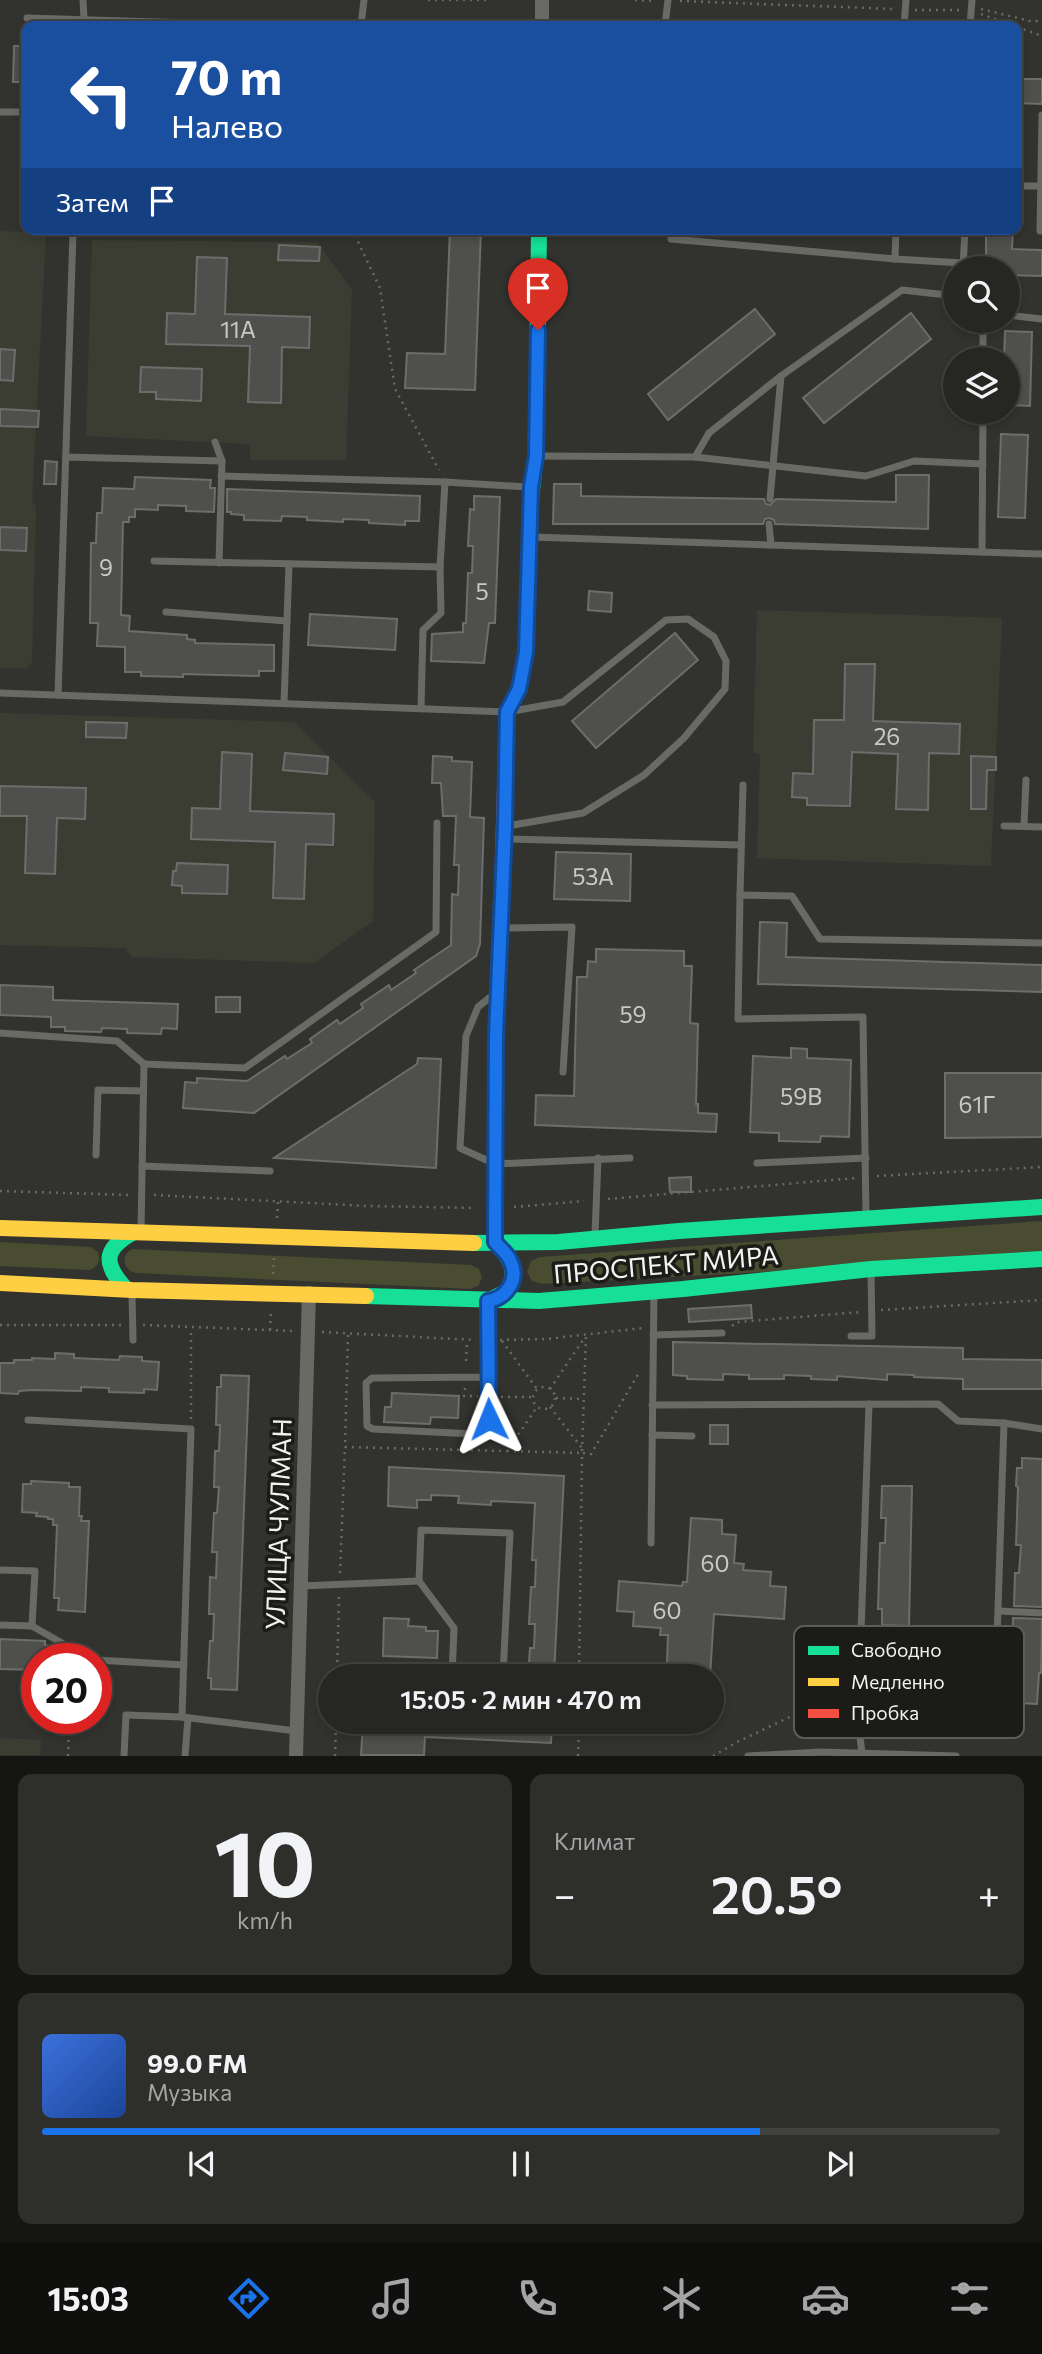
<!DOCTYPE html>
<html lang="ru">
<head>
<meta charset="utf-8">
<style>
	body { margin:0; font-family:Commissioner,sans-serif; background:#2e2e2b; color:#f1f3f6; height:100vh; display:flex; flex-direction:column; font-size:26px; white-space:nowrap }
	* { box-sizing:border-box; margin:0 }
	p { font-size:23px; color:#a4a5a6 }
	.icon { flex:none; width:38px; height:38px; fill:none; stroke:currentColor; stroke-width:2; stroke-linecap:round; stroke-linejoin:round }
	.map { position:relative; height:1756px; overflow:hidden }
	.sheet { display:flex; flex-direction:column; gap:18px; padding:18px; background:#151513; flex:1 }
	.sheet>* { flex:none }
	.top-card { position:absolute; left:21px; top:21px; width:1001px; height:214px; border-radius:14px; box-shadow:0 4px 10px #0003,0 0 0 2px #424341; background:#1a4fa0; color:#fff; overflow:hidden }
	.controls { position:absolute; left:943px; top:256px; display:grid; gap:14px }
	.controls a { display:grid; place-items:center; width:77px; height:77px; border-radius:50%; background:#262623; box-shadow:0 4px 10px #0003,0 0 0 2px #424341; font-size:35px }
	.speed { position:absolute; left:21px; top:1643px; display:flex; gap:14px; font-size:35px; font-weight:700; text-align:center }
	.speed>* { display:grid; place-content:center; width:91px; height:91px; border-radius:50%; background:#262623; box-shadow:0 4px 10px #0003,0 0 0 2px #424341; line-height:1 }
	.speed .limit { border:10px solid #d22; background:#fff; color:#111 }
	.pin { position:absolute; display:grid; place-items:center; width:60px; height:60px; color:#fff; margin:-72px -30px; border-radius:50% 50% 50% 0; rotate:-45deg; box-shadow:0 0 7px #0007 }
	.pin .icon { rotate:45deg }
	.me { position:absolute; width:77px; margin:-38px; rotate:358deg; stroke-linejoin:round; filter:drop-shadow(0 0 5px #0008) }
	.turn { display:flex; align-items:center; gap:24px; height:147px; padding:0 35px; font-size:32px }
	.turn .icon { width:91px; height:91px; stroke-width:2.5 }
	.turn b { display:block; font-size:49px; line-height:60px }
	.then { display:flex; align-items:center; height:66px; padding:0 35px; background:#0003; gap:14px; font-size:26px }
	.big { font-size:52px; font-weight:600; line-height:1.1 }
	.sheet .widget { flex:1; display:flex; flex-direction:column; justify-content:center; gap:10px; min-width:0; padding:0 24px; border-radius:14px; background:#2e2e2b }
	.sheet .dial { align-items:center; gap:0 }
	.dial b { font-size:91px; line-height:1 }
	.song { display:flex; align-items:center; gap:21px }
	.cover { width:84px; height:84px; border-radius:10px; background:linear-gradient(135deg,hsl(220 70% 55%),hsl(220 70% 35%)) }
	.played { height:7px; border-radius:4px; background:linear-gradient(90deg,#1a73e8 75%,#424341 75%) }
	.keys { display:flex; justify-content:space-around; direction:ltr }
	.heat { display:flex; justify-content:space-between; align-items:center; font-size:38px; direction:ltr }
	.sheet .tiles { flex:1; display:grid; gap:18px; grid-template-columns:1fr 1fr }
	.widget:last-child { grid-column:span 2 }
	.trip { position:absolute; left:318px; top:1664px; width:406px; height:70px; border-radius:35px; background:#262623; box-shadow:0 4px 10px #0003,0 0 0 2px #424341; font-weight:600; line-height:70px; text-align:center }
	.dock { display:flex; height:112px; justify-content:space-around; align-items:center; background:#0f0f0e; color:#a4a5a6 }
	.dock .icon { width:49px; height:49px }
	.dock .selected { color:#1a73e8 }
	.dock b { font-size:32px; color:#f1f3f6 }
	.map>svg:first-child { display:block }
</style>
</head>
<body>
<div class="map">
<svg width="1042" height="1756" viewBox="0 0 1042 1756">
	<rect width="100%" height="100%" fill="#32332f"/>
	<!-- built -->
	<g fill="#3c3d32">
		<path d="M0 231 46 233 32 501 36 507 32 662 27 668H0Z"/>
		<path d="M92 240 317 242 352 290 346 460H251L249 444 86 436Z"/>
		<path d="M757 610 1002 618 991 866 757 858 760 754 753 753Z"/>
		<path d="M0 713 294 722 375 802 373 921 314 963 132 957 125 948 0 945Z"/>
		<path d="M0 1738 41 1740 40 1755H0Z"/>
	</g>
	<!-- green -->
	<g fill="#494c30">
		<path d="M1042 1221V1257L542 1284 532 1281 527 1272 531 1261 540 1257Z"/>
		<path d="M0 1242 90 1247 98 1252C101 1261 98 1267 89 1270L0 1266Z"/>
		<path d="M132 1249 471 1265 479 1269 482 1278 478 1286 470 1289 136 1273C123 1270 120 1256 132 1249Z"/>
	</g>
	<!-- building -->
	<g fill="#4f4f4e" stroke="#6d6d6c" stroke-width="2">
		<path d="M14 46H26V82H13Z"/>
		<path d="M1017 79H1042V104L1017 103Z"/>
		<path d="M450 229H481L475 390 405 388 407 353 445 354Z"/>
		<path d="M986 229H1013L1012 249 1042 250V276L1008 275V268H986Z"/>
		<path d="M279 245 320 247 319 261 278 260Z"/>
		<path d="M197 257 227 258 225 314 310 317 309 348 282 347 281 403 248 402 250 346 166 344 167 313 195 314Z"/>
		<path d="M755 309 775 334 668 420 648 394Z"/>
		<path d="M911 313 931 339 824 423 803 398Z"/>
		<path d="M1005 331 1032 332 1030 406 1008 405V359H1004Z"/>
		<path d="M0 349 15 350 13 381 0 380Z"/>
		<path d="M141 367 202 369 201 401 156 399V392H140Z"/>
		<path d="M0 409 39 411 38 427 0 426Z"/>
		<path d="M1001 434 1028 435 1025 518 998 517Z"/>
		<path d="M45 461 57 462 56 484H44Z"/>
		<path d="M896 475H929L928 529 775 524 774 520 769 518 765 519 763 524H553L554 484H581V496L764 499 766 504 770 505 776 499 896 502Z"/>
		<path d="M135 477 211 480 210 488H215L214 512 186 511V506L158 505V510L135 509V517H129V522H123L121 615 130 616 129 631 187 635V639L195 640V643L274 645V671H259V676L183 674V677L141 676V672H125V647L97 646 98 623H90L91 543H96L97 513H102L103 488 134 489Z"/>
		<path d="M227 489 420 496 419 521H405V525L369 523V520L343 519V522L307 520V517L282 516 281 521 244 520V515L231 514V512H227Z"/>
		<path d="M474 496 500 497 495 623H489L484 663 431 661 432 634 463 632V623H466L468 573H472L473 546H468L470 509 474 510Z"/>
		<path d="M0 527 27 528 26 551 0 550Z"/>
		<path d="M589 591 612 593 611 612 588 610Z"/>
		<path d="M310 614 397 619 395 650 308 645Z"/>
		<path d="M675 633 698 660 596 748 572 721Z"/>
		<path d="M845 664H875L873 721 960 724 959 754 929 753 928 810 896 809 898 754 852 752 850 806 807 805V798L792 797 793 773 813 774 814 720H844Z"/>
		<path d="M86 722 127 723 126 738 86 737Z"/>
		<path d="M222 752 252 754 250 811 334 814 333 845 306 844 304 899 273 898 275 842 191 839 192 808 220 809Z"/>
		<path d="M285 753 328 757 327 774 283 770Z"/>
		<path d="M433 756 452 757V761L472 762 470 817 484 818 480 944 476 956 254 1113 183 1108 185 1082 197 1083V1078L247 1081 285 1056 287 1059 312 1043 310 1039 337 1020 340 1024 363 1008 361 1004 389 985 391 990 416 973 414 970 451 945 452 894 458 895 459 865H454L456 816H443L441 783H432Z"/>
		<path d="M971 756 996 757V770H987L986 809H971Z"/>
		<path d="M0 786 86 788 85 819 57 818 55 874 25 873 27 816H0Z"/>
		<path d="M556 852 631 854 630 901 554 899Z"/>
		<path d="M177 863 228 865 227 894 182 893V886L172 885 173 871H176Z"/>
		<path d="M760 922 787 923 786 957 1042 965V992L758 984Z"/>
		<path d="M596 949 684 951V966H692L690 1023 698 1024 696 1104H698V1113L717 1114 716 1132 535 1125 536 1095 574 1096 577 977H587L588 961 596 962Z"/>
		<path d="M0 985 53 987V1000L178 1004 177 1029 162 1028 161 1034 127 1033V1029L102 1028 101 1032 65 1031V1027H51V1017L0 1015Z"/>
		<rect x="216" y="997" width="24" height="15"/>
		<path d="M791 1048 807 1049V1058L851 1060 849 1137 821 1136 820 1142 779 1141V1133L750 1132 753 1056 791 1058Z"/>
		<path d="M418 1058 441 1059 436 1168 274 1158 417 1064Z"/>
		<path d="M945 1073H1042V1137L945 1138Z"/>
		<path d="M691 1177V1192H670L669 1178Z"/>
		<path d="M751 1305 752 1318 689 1322 688 1309Z"/>
		<path d="M673 1342 963 1348V1359L1042 1360V1389H963V1379L914 1377V1375L887 1374V1380L837 1376V1380L811 1379V1376L784 1375V1379H749V1375L723 1374V1380L687 1379V1376L673 1375Z"/>
		<path d="M55 1353 74 1354V1358L119 1360 120 1356 142 1357V1361L159 1362 157 1390 144 1389V1393L109 1392V1388L81 1387V1391L32 1390 19 1391 18 1394 0 1393V1363H14V1360H32V1358L55 1359Z"/>
		<path d="M221 1375 249 1376 237 1690 211 1689V1678H208L210 1641H213L214 1614H209L210 1577 216 1578 217 1552H212L214 1513H217L219 1487H214L215 1451H219L220 1425H216L217 1387H221Z"/>
		<path d="M392 1393 459 1396 458 1418 431 1417 430 1424 384 1422 385 1407H391Z"/>
		<rect x="710" y="1425" width="18" height="19"/>
		<path d="M1022 1458 1042 1459V1607L1014 1606 1015 1573H1019L1021 1545H1016L1018 1487 1016 1486 1017 1468H1022Z"/>
		<path d="M389 1467 564 1476 554 1676H528L530 1648H534L535 1624H529L531 1587H535L536 1560H532L535 1503 491 1501V1505L458 1503 459 1496 431 1495V1500H417V1508L388 1506Z"/>
		<path d="M31 1481 69 1483V1487H80L79 1516H82L81 1521H89L85 1612 58 1610 59 1598H54L57 1525H53V1519H48V1517L36 1516 37 1513 22 1512 23 1484H31Z"/>
		<path d="M882 1486H912L909 1626 882 1625V1609H878L880 1543H885L886 1518H881Z"/>
		<path d="M691 1518 722 1520V1534L736 1535 734 1563 744 1564 743 1570 771 1572 770 1586 786 1587 784 1619 714 1614 710 1676H680L681 1664 667 1663 668 1635H660L661 1628 633 1626 634 1612 617 1611 619 1581 682 1586 683 1582H687Z"/>
		<path d="M384 1618 409 1619 408 1626 426 1627V1631H438L437 1658 383 1656Z"/>
		<path d="M1013 1618 1042 1619 1041 1673H1039L1037 1704 866 1696 868 1659 892 1660V1667H907V1672L934 1673V1668L970 1669V1673L997 1674V1669L1011 1670Z"/>
		<path d="M0 1639 45 1641V1645L58 1648 57 1659H37V1670L0 1669Z"/>
		<path d="M363 1722H552L551 1743 425 1737 424 1755H361Z"/>
	</g>
	<g fill="none" stroke-linecap="round" stroke-linejoin="round">
		<!-- path -->
		<g stroke="#696a66" stroke-width="2.5" stroke-dasharray="2 5" stroke-linecap="butt">
			<path d="M428 0H490"/>
			<path d="M635 0 656 1"/>
			<path d="M680 1 894 9"/>
			<path d="M981 9 1030 21H1042"/>
			<path d="M915 10H960"/>
			<path d="M981 14 1015 26"/>
			<path d="M1017 27 1042 36"/>
			<path d="M352 229 380 288 395 389 439 470"/>
			<path d="M877 1176 1042 1167"/>
			<path d="M0 1191 130 1195"/>
			<path d="M154 1195 368 1206 476 1208"/>
			<path d="M608 1199 856 1178"/>
			<path d="M514 1207 584 1201"/>
			<path d="M277 1218 278 1202"/>
			<path d="M273 1274 274 1256"/>
			<path d="M881 1310 1042 1300"/>
			<path d="M0 1325H123"/>
			<path d="M143 1325 294 1331"/>
			<path d="M732 1326 737 1322 861 1312"/>
			<path d="M270 1330 271 1312"/>
			<path d="M322 1332 476 1340"/>
			<path d="M348 1335 345 1447 507 1451 537 1407"/>
			<path d="M500 1340 546 1339 643 1328"/>
			<path d="M502 1341 537 1389"/>
			<path d="M466 1361 467 1340"/>
			<circle cx="544" cy="1398" r="11"/>
			<path d="M465 1388 464 1396H478"/>
			<path d="M550 1389 585 1337"/>
			<path d="M501 1397H533"/>
			<path d="M556 1398 584 1399"/>
			<path d="M550 1407 582 1448"/>
			<path d="M191 1419V1328"/>
			<path d="M507 1451 582 1453 586 1335"/>
			<path d="M340 1573 345 1447"/>
			<path d="M337 1676 339 1594"/>
			<path d="M579 1676 582 1453 591 1454 640 1371"/>
			<path d="M68 1756 69 1718"/>
			<path d="M335 1756 336 1722"/>
			<path d="M578 1756 579 1722"/>
			<path d="M713 1756 739 1741 847 1690"/>
		</g>
		<!-- lane -->
		<g stroke="#6a6a65" stroke-width="7">
			<path d="M83 0 84 19"/>
			<path d="M27 18 289 26"/>
			<path d="M361 26 364 0"/>
			<path d="M665 26 668 0"/>
			<path d="M904 26 906 0"/>
			<path d="M970 26 972 0"/>
			<path d="M0 112H26"/>
			<path d="M1042 115 1040 231H1042"/>
			<path d="M1017 186H1041"/>
			<path d="M671 239 895 259 962 263"/>
			<path d="M895 259 896 229"/>
			<path d="M963 268 965 229"/>
			<path d="M1008 315 1042 319"/>
			<path d="M983 359V320"/>
			<path d="M215 442 222 461"/>
			<path d="M537 456 695 457 866 476 914 461 983 464"/>
			<path d="M66 457 222 461 219 563"/>
			<path d="M695 457 709 433 781 376 902 290 956 296"/>
			<path d="M221 476 445 482"/>
			<path d="M770 499 781 376"/>
			<path d="M769 524 771 545"/>
			<path d="M532 537 1042 554"/>
			<path d="M982 552 983 411"/>
			<path d="M154 561 440 567"/>
			<path d="M166 612 287 621"/>
			<path d="M0 693 507 712 563 702 666 620 688 619 714 637 726 661 725 689 684 738 644 775 583 813 507 826"/>
			<path d="M58 695 73 232"/>
			<path d="M284 703 289 564"/>
			<path d="M421 708 423 630 441 613 440 567 445 482 527 487"/>
			<path d="M1004 826 1042 827"/>
			<path d="M1024 826 1026 780"/>
			<path d="M507 839 741 845"/>
			<path d="M740 895 743 785"/>
			<path d="M502 928 572 927 563 1072"/>
			<path d="M494 994 478 1007 466 1036 460 1148 495 1164 630 1158"/>
			<path d="M0 1033 117 1041 144 1064"/>
			<path d="M96 1155 98 1090 143 1091"/>
			<path d="M757 1163 866 1158"/>
			<path d="M142 1166 270 1171"/>
			<path d="M866 1216 863 1017 738 1019 740 895 792 896 820 939 1042 943"/>
			<path d="M141 1230 144 1064 245 1068 436 932 437 823"/>
			<path d="M595 1235 598 1158"/>
			<path d="M132 1294 133 1340"/>
			<path d="M488 1303 489 1419 474 1434 373 1429 367 1426 366 1383 372 1378 488 1377"/>
			<path d="M653 1335 722 1333"/>
			<path d="M851 1336H872L871 1270"/>
			<path d="M869 1404 861 1632 997 1640 1004 1423"/>
			<path d="M652 1405 938 1404 958 1421 1004 1423 1042 1429"/>
			<path d="M28 1420 191 1429 182 1717 296 1731"/>
			<path d="M652 1435 692 1436"/>
			<path d="M651 1543 654 1292"/>
			<path d="M0 1570 35 1571 32 1626 0 1625"/>
			<path d="M301 1586 419 1581"/>
			<path d="M999 1611 1042 1613"/>
			<path d="M32 1626 90 1659"/>
			<path d="M861 1632 856 1705 862 1753"/>
			<path d="M96 1660 184 1665"/>
			<path d="M452 1676 454 1628 419 1581 421 1530 510 1533 503 1676"/>
			<path d="M124 1756 126 1715 182 1717"/>
			<path d="M185 1756 188 1718"/>
			<path d="M748 1756 821 1752 956 1756"/>
		</g>
		<!-- street -->
		<g stroke="#6a6a65" stroke-width="14">
			<path d="M542 26V0"/>
			<path d="M296 1756 309 1293"/>
		</g>
		<!-- fast -->
		<g stroke="#16e098" stroke-width="16">
			<path d="M531 498 536 456 539 229"/>
			<path d="M474 1243 559 1242 679 1231 1042 1207"/>
			<path d="M126 1289C104 1265 102 1250 132 1233"/>
			<path d="M366 1296 539 1301 683 1289 871 1269 1042 1259"/>
			<path d="M488 1301 506 1292C520 1273 510 1257 495 1243L496 1036 501 928"/>
		</g>
		<!-- slow -->
		<g stroke="#ffcf43" stroke-width="16">
			<path d="M0 1228 474 1243"/>
			<path d="M0 1283 132 1290 366 1296"/>
		</g>
		<!-- jam -->
		<path stroke="#f24e42" stroke-width="16" d="M501 928 507 712 519 689 526 652 531 498"/>
	</g>
	<g fill="none" stroke-linecap="round" stroke-linejoin="round">
		<defs>
			<path id="route" d="M489 1419 488 1301C507 1298 520 1279 510 1260 507 1253 500 1248 495 1242L496 1036 505 826 507 712 519 689 526 652 531 487 536 456 538 330"/>
		</defs>
		<!-- route casing -->
		<use href="#route" stroke="#114b97" stroke-width="18"/>
		<!-- route -->
		<use href="#route" stroke="#1a73e8" stroke-width="12"/>
	</g>
	<g text-anchor="middle" stroke-width="7" stroke-linejoin="round" paint-order="stroke">
		<!-- number labels -->
		<g font-size="23" fill="#c9cac7">
			<text x="238" y="338">11А</text>
			<text x="106" y="576">9</text>
			<text x="482" y="600">5</text>
			<text x="887" y="745">26</text>
			<text x="593" y="885">53А</text>
			<text x="633" y="1023">59</text>
			<text x="801" y="1105">59В</text>
			<text x="977" y="1113">61Г</text>
			<text x="715" y="1572">60</text>
			<text x="667" y="1619">60</text>
		</g>
		<!-- street labels -->
		<g font-size="26" fill="#f2f3ef" stroke="#1b1b18">
			<text transform="translate(666 1265) rotate(-5)" y="9">ПРОСПЕКТ МИРА</text>
			<text transform="translate(279 1524) rotate(-88)" y="9">УЛИЦА ЧУЛМАН</text>
		</g>
	</g>
	<!-- legend -->
	<rect x="794" y="1626" width="230" height="112" rx="10" fill="#1b1b18" stroke="#5c5c58" stroke-width="2"/>
	<rect x="808" y="1646" width="31" height="9" fill="#16e098"/>
	<rect x="808" y="1678" width="31" height="8" fill="#ffcf43"/>
	<rect x="808" y="1709" width="31" height="9" fill="#f24e42"/>
	<g font-size="19" fill="#f2f3ef">
		<text x="851" y="1657">Свободно</text>
		<text x="851" y="1689">Медленно</text>
		<text x="851" y="1720">Пробка</text>
	</g>
</svg>
<div class="controls">
<a><svg class="icon" aria-label="search" viewBox="0 0 24 24"><circle cx="10" cy="10" r="6"/><path d="M15 15l6 6"/></svg></a>
<a><svg class="icon" aria-label="layers" viewBox="0 0 24 24"><path d="M12 4l9 5-9 5-9-5zM3 14l9 5 9-5"/></svg></a>
</div>
<div class="speed"><div class="limit">20</div></div>
<div class="pin" style="left:538px;top:330px;background:#d93025"><svg class="icon" aria-label="arrive" viewBox="0 0 24 24"><path d="M6 21V4h12l-3 4 3 4H6"/></svg></div>
<svg class="me" style="left:489px;top:1419px" viewBox="-20 -20 40 40"><path d="M0-17L14 15 0 8-14 15z" fill="#1a73e8" stroke="#fff" stroke-width="4"/></svg>
<div class="trip">15:05 · 2 мин · 470 m</div>
<div class="top-card">
<div class="turn"><svg class="icon" aria-label="left" viewBox="0 0 24 24"><path d="M17 20v-9H6M10 6l-5 5 5 5"/></svg><div><b>70 m</b>Налево</div></div>
<div class="then">Затем<svg class="icon" aria-label="arrive" viewBox="0 0 24 24"><path d="M6 21V4h12l-3 4 3 4H6"/></svg></div>
</div>
</div>
<section class="sheet">
<div class="tiles">
<div class="widget dial"><b>10</b><p>km/h</p></div>
<div class="widget"><p>Климат</p>
<div class="heat"><a>−</a><b class="big">20.5°</b><a>+</a></div>
</div>
<div class="widget">
<div class="song"><i class="cover"></i><div><b>99.0 FM</b><p>Музыка</p></div></div>
<div class="played"></div>
<div class="keys"><svg class="icon" aria-label="previous" viewBox="0 0 24 24"><path d="M18 5L8 12l10 7zM5 5v14"/></svg><svg class="icon" aria-label="pause" viewBox="0 0 24 24"><path d="M8 5v14M16 5v14"/></svg><svg class="icon" aria-label="next" viewBox="0 0 24 24"><path d="M6 5l10 7-10 7zM19 5v14"/></svg></div>
</div>
</div>
</section>
<nav class="dock">
<b>15:03</b>
<svg class="icon selected" aria-label="directions" viewBox="0 0 24 24"><path d="M12 3l9 9-9 9-9-9zM9 14v-3h6M13 9l2 2-2 2"/></svg>
<svg class="icon" aria-label="music" viewBox="0 0 24 24"><path d="M9 18V5l10-2v13"/><circle cx="6" cy="18" r="3"/><circle cx="16" cy="16" r="3"/></svg>
<svg class="icon" aria-label="phone" viewBox="0 0 24 24"><path d="M5 4h4l2 5-3 2q2 4 5 5l2-3 5 2v4C11 20 4 13 5 4z"/></svg>
<svg class="icon" aria-label="climate" viewBox="0 0 24 24"><path d="M12 3v18M4 7l16 10M4 17L20 7"/></svg>
<svg class="icon" aria-label="car" viewBox="0 0 24 24"><path d="M5 17H2v-5l4-1 3-4h7l3 4 3 1v5h-3M9 17h6M6 11h13"/><circle cx="7" cy="17" r="2"/><circle cx="17" cy="17" r="2"/></svg>
<svg class="icon" aria-label="filters" viewBox="0 0 24 24"><path d="M4 7h16M4 17h16"/><circle cx="9" cy="7" r="2"/><circle cx="15" cy="17" r="2"/></svg>
</nav>
</body>
</html>
